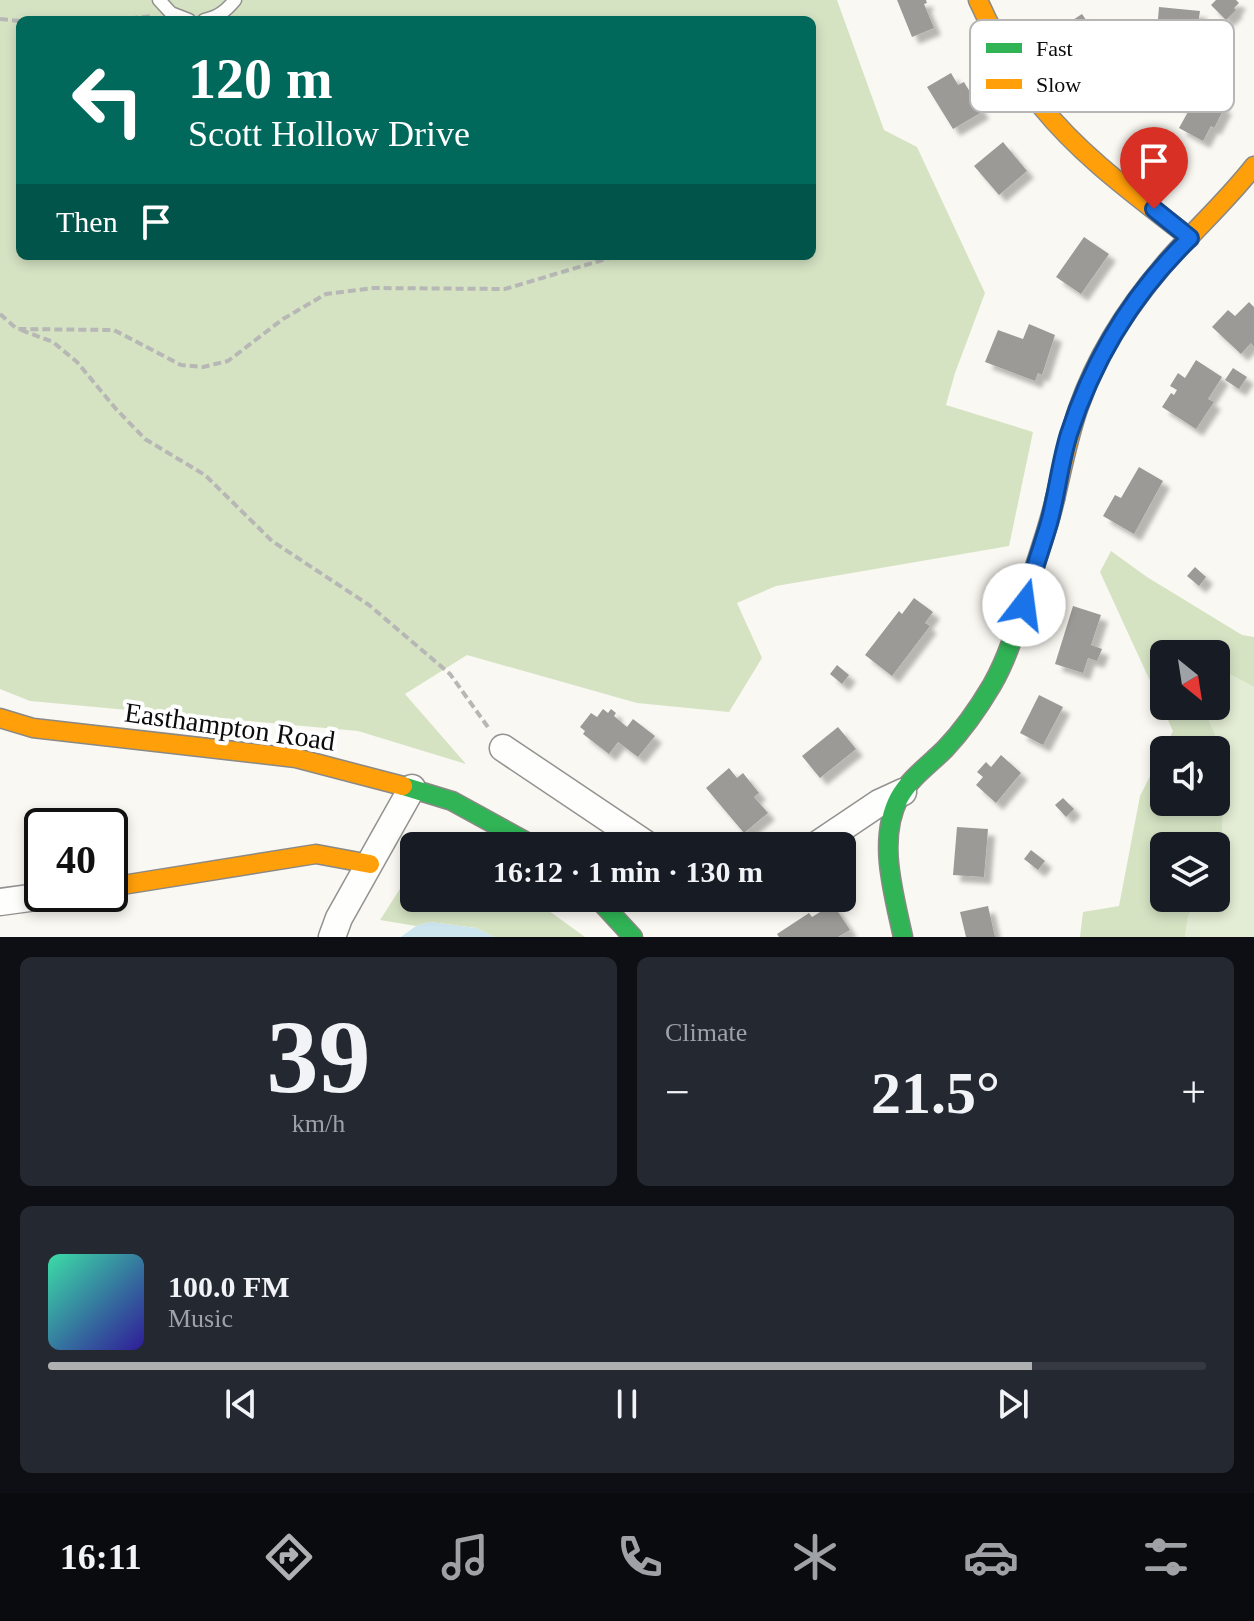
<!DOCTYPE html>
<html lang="en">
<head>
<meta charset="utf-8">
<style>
	body { margin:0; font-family:"Times New Roman",serif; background:#242831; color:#f1f3f6; height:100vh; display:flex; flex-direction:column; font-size:30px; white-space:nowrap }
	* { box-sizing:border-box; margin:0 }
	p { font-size:26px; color:#9ea1a6 }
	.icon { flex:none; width:44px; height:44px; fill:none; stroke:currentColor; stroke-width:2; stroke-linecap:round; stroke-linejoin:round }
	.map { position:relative; height:937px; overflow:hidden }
	.drawer { display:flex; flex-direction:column; gap:20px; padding:20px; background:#0d0f14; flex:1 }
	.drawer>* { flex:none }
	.top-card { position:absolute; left:16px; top:16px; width:800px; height:244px; border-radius:12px; box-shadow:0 4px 12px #0003; background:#00695c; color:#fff; overflow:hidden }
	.needle { width:52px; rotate:150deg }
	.tools { position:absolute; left:1150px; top:640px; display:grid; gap:16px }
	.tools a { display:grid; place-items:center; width:80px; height:80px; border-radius:12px; background:#171b24; box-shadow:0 4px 12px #0003; font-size:40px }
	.speed { position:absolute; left:24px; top:808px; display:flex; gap:16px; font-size:40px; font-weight:700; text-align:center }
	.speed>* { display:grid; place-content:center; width:104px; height:104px; border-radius:50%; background:#171b24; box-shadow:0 4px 12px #0003; line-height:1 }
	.speed .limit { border:4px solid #111; border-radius:12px; background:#fff; color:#111 }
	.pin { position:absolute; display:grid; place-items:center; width:68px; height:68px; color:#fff; margin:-82px -34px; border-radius:50% 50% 50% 0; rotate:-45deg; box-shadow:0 0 8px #0007 }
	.pin .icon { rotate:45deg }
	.me { position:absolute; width:88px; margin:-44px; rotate:15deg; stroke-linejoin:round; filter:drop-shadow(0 0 6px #0008) }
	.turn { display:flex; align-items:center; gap:28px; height:168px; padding:0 40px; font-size:36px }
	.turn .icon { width:104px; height:104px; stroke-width:2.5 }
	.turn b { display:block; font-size:56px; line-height:68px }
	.then { display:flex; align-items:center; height:76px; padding:0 40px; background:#0003; gap:16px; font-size:30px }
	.big { font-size:60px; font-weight:800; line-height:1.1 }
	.drawer .card { flex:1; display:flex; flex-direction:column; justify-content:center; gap:12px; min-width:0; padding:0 28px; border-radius:12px; background:#242831 }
	.drawer .dial { align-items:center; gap:0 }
	.dial b { font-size:104px; line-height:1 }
	.song { display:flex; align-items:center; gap:24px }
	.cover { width:96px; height:96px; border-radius:12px; background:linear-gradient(135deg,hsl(160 70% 55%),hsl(250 70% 35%)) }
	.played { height:8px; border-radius:4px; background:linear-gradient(90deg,#afb0b1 85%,#363941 85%) }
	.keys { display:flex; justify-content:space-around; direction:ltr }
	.heat { display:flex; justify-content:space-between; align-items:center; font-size:44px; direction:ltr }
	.drawer .tiles { flex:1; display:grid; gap:20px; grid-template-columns:1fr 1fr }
	.card:last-child { grid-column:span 2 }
	.trip { position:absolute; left:400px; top:832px; width:456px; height:80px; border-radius:12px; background:#171b24; box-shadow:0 4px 12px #0003; font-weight:800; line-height:80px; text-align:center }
	.tabs { display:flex; height:128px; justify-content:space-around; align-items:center; background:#090b0e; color:#9ea1a6 }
	.tabs .icon { width:56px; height:56px }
	.tabs .current { color:#afb0b1 }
	.tabs b { font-size:36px; color:#f1f3f6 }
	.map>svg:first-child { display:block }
</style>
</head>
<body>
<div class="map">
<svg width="1254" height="937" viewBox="0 0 1254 937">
	<defs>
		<filter id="shadow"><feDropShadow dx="7" dy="7" stdDeviation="2" flood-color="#0004"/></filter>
	</defs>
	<rect width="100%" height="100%" fill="#faf8f2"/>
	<!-- green -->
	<path fill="#e3ecd4" d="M1216 667 1254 687V937H1185L1188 916 1199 898H1216V870L1222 860 1223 753 1202 708V706H1216Z"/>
	<!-- forest -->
	<g fill="#d5e3c3" fill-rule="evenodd">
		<path d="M0 0H837L884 130 917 147 985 293 955 373 946 405 1033 432 1009 546 776 586 737 603 762 658 729 712 637 703 467 655 405 694 466 764 358 731 30 701 0 689ZM20 20H812V256H20Z"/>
		<path d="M1111 551 1147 577 1242 635 1254 637V687L1216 667V654H1164V706H1202L1223 753 1222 860 1216 870V846H1164V898H1199L1188 916 1185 937H1080L1083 912 1119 906 1140 796 1173 731 1100 572ZM1164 750H1216V802H1164Z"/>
		<path d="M414 867V898H531L585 937H494L476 928 430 922 416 926 380 920Z"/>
	</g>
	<!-- water -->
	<path fill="#cce4ee" d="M430 922 476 928 494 937H401L416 926Z"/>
	<!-- building -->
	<g fill="#9c9a97" filter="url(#shadow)">
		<path d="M897 0H926L927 3 924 4 934 28 912 37Z"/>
		<path d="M1216 0H1236L1239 3 1234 8 1236 10 1226 20 1211 5Z"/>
		<path d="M1159 7 1200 11 1197 31 1190 30 1188 45 1156 42Z"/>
		<path d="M1082 14 1099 39 1076 55 1059 29Z"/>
		<path d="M951 73 958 85 964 82 982 112 953 129 927 87Z"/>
		<path d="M1187 78 1224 98 1220 105 1225 107 1214 128 1211 126 1203 141 1179 128 1189 110 1174 102Z"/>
		<path d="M1003 142 1027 171 999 195 974 166Z"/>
		<path d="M1084 237 1109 254 1081 294 1056 277Z"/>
		<path d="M1249 302 1254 307V347L1251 343 1241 354 1212 327 1228 310 1235 316Z"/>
		<path d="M1029 324 1055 335 1042 375 1038 373 1035 381 985 362 998 330 1023 339Z"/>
		<path d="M1196 360 1222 377 1208 399 1214 402 1196 429 1162 407 1171 393 1174 395 1177 390 1170 386 1178 373 1185 378Z"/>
		<path d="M1233 368 1247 377 1239 389 1225 380Z"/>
		<path d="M1139 467 1163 481 1134 534 1103 516 1115 495 1121 498Z"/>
		<path d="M1195 567 1206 577 1199 586 1187 576Z"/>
		<path d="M914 598 933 612 925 623 930 626 892 676 865 655 899 611 902 614Z"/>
		<path d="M1073 606 1101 615 1091 645 1102 649 1097 661 1088 658 1083 673 1055 664Z"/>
		<path d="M837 665 849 675 842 684 830 674Z"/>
		<path d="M1039 695 1063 707 1043 745 1020 733Z"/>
		<path d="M603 709 608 713 611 709 616 713 614 716 627 727 633 719 655 736 638 757 618 742 609 754 583 734 585 731 580 727 591 713 597 717Z"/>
		<path d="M838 727 856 749 820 778 802 756Z"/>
		<path d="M1001 755 1021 773 996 803 976 785 983 777 977 772 986 762 991 767Z"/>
		<path d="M729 768 737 778 743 773 759 793 754 797 768 813 744 833 706 788Z"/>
		<path d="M1063 798 1074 809 1066 817 1055 805Z"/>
		<path d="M957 827 988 829 984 877 953 875Z"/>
		<path d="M1031 850 1045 861 1038 870 1024 859Z"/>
		<path d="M833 904 850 930 838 937H779L777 934 809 913 812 917Z"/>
		<path d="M988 906 995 937H966L960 912Z"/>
	</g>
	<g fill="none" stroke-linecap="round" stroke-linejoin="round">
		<defs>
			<g id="lane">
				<path d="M159 0 171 13 189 20"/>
				<path d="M204 20C218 17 226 11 235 0"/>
			</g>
			<g id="street">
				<path d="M503 748 649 846"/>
				<path d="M815 846 879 803 903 792"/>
				<path d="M0 902 59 894"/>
				<path d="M332 937 339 918 412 788"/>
			</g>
			<g id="fast">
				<path d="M403 786 452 801 534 846"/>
				<path d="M597 898 633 937"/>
				<path d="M903 937C894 894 877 840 899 798 910 778 929 765 945 749 963 730 979 707 992 685 1012 650 1020 613 1032 575 1040 550 1049 525 1055 499"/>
			</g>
			<g id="slow">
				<path d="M978 0C995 38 1015 74 1041 106 1083 158 1138 197 1190 238"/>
				<path d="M1055 499C1062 469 1068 438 1078 409 1096 357 1127 308 1163 266 1192 232 1226 202 1254 166"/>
				<path d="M0 718 33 728 296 758 403 786"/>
				<path d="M110 887 316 854 370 864"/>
			</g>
		</defs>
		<!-- lane casing -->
		<use href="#lane" stroke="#939290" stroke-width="15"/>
		<!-- street casing -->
		<use href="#street" stroke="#939290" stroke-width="29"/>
		<!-- fast casing -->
		<use href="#fast" stroke="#8a8986" stroke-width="21"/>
		<!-- slow casing -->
		<use href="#slow" stroke="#8a8986" stroke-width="21"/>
		<!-- path -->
		<g stroke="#b7b7b6" stroke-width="4" stroke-dasharray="8 4" stroke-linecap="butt">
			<path d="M0 19 20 21"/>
			<path d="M118 20 151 16"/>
			<path d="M0 314 17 329 114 330 181 365 203 367 228 361 283 319 326 294 373 288 505 289 616 256"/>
			<path d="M21 330 53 342 77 362 116 409 145 439 205 475 272 541 369 605 450 674 490 730"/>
		</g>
		<!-- lane -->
		<use href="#lane" stroke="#fefefd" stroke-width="12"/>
		<!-- street -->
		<use href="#street" stroke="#fefefd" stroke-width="26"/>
		<!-- fast -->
		<use href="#fast" stroke="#30b455" stroke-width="18"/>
		<!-- slow -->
		<use href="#slow" stroke="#ff9f0a" stroke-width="18"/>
	</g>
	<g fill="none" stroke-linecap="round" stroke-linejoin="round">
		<defs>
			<path id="route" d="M1024 605C1031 577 1041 550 1049 523 1057 494 1060 463 1069 434 1093 360 1134 292 1190 238L1154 209"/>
		</defs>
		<!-- route casing -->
		<use href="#route" stroke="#114b97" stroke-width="20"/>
		<!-- route -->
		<use href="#route" stroke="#1a73e8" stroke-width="14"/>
	</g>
	<g text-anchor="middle" stroke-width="8" stroke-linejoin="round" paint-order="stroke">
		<!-- street labels -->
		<g font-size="28" fill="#0c0c0c" stroke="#fff">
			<text transform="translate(230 726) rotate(8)" y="10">Easthampton Road</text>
		</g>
	</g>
	<!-- legend -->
	<rect x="970" y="20" width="264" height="92" rx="12" fill="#fff" stroke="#b6b6b6" stroke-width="2"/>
	<rect x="986" y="43" width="36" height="10" fill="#30b455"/>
	<rect x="986" y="79" width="36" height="10" fill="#ff9f0a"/>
	<g font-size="22" fill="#0c0c0c">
		<text x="1036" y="56">Fast</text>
		<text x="1036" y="92">Slow</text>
	</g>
</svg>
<div class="tools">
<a><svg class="needle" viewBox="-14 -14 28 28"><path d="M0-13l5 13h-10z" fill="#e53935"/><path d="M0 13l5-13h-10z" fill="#9ea1a6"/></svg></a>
<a><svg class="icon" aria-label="sound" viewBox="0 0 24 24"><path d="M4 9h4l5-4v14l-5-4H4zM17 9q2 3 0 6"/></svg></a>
<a><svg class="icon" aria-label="layers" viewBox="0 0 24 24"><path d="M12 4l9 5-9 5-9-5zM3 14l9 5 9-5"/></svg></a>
</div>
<div class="speed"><div class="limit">40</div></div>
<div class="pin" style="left:1154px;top:209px;background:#d93025"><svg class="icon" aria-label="arrive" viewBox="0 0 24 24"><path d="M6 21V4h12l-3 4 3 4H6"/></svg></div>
<svg class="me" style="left:1024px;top:605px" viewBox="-20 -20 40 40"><circle r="19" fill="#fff"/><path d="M0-13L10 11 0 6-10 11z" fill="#1a73e8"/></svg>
<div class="trip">16:12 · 1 min · 130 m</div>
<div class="top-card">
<div class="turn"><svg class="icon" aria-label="left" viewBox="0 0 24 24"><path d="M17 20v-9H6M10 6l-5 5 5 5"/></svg><div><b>120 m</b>Scott Hollow Drive</div></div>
<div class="then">Then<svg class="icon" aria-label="arrive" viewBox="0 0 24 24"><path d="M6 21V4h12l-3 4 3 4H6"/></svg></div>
</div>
</div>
<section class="drawer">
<div class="tiles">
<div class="card dial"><b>39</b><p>km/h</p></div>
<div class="card"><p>Climate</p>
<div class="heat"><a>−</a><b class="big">21.5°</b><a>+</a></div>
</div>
<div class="card">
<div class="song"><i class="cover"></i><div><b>100.0 FM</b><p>Music</p></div></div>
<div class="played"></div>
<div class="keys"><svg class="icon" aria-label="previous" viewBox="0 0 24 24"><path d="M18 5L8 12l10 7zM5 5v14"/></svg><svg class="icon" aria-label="pause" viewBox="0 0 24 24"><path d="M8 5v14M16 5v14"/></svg><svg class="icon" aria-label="next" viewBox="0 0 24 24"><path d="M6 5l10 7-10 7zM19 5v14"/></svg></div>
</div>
</div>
</section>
<nav class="tabs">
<b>16:11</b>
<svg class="icon current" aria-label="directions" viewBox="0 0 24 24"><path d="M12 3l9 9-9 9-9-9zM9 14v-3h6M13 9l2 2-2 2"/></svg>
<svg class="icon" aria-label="music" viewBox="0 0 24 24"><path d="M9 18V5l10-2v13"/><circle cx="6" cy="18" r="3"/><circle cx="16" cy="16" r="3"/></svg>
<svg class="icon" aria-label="phone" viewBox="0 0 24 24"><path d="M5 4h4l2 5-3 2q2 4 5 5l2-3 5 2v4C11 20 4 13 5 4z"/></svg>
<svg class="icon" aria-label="climate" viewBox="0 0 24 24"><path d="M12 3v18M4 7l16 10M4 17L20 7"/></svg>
<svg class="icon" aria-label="car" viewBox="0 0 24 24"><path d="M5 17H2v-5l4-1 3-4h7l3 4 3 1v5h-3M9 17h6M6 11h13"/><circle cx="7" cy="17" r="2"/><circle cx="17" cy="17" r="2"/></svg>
<svg class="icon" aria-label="filters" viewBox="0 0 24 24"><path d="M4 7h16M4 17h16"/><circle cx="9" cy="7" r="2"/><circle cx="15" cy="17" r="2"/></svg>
</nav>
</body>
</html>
